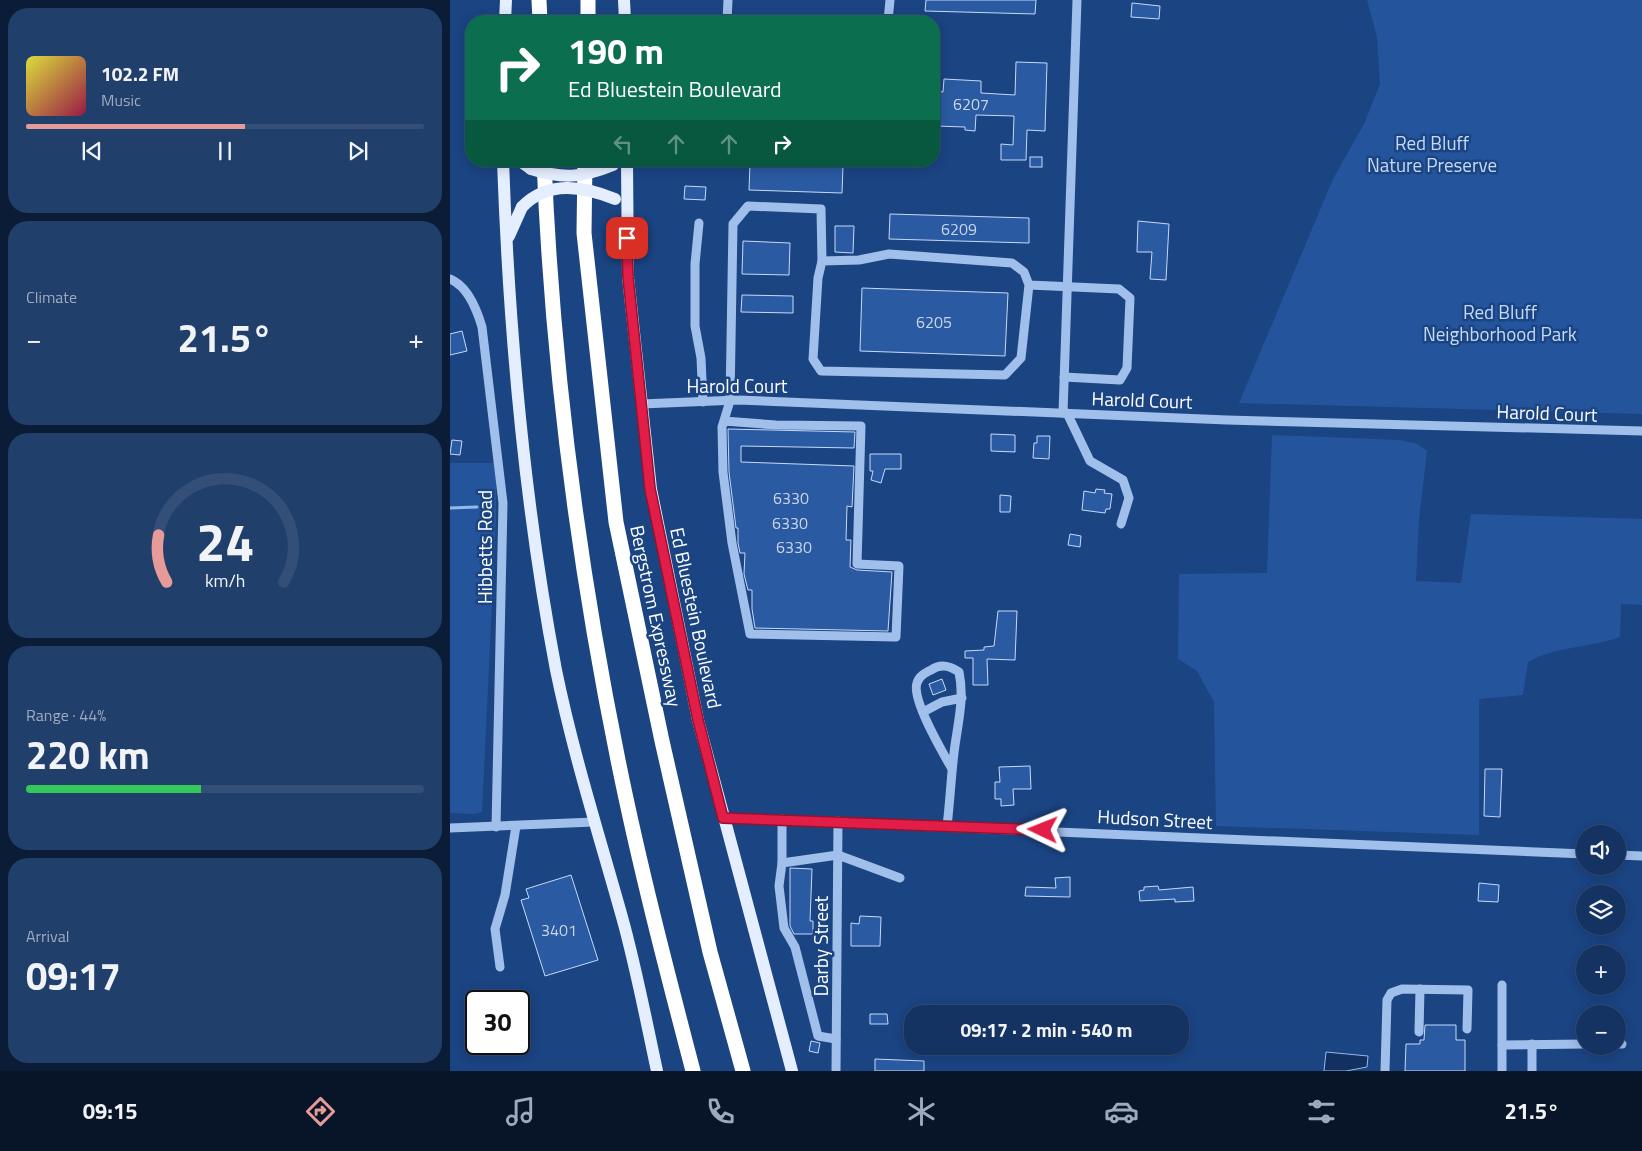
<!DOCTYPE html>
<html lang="en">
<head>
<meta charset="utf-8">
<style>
	body { margin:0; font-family:"Titillium Web",sans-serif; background:#213f6b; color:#f1f3f6; height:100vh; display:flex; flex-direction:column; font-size:19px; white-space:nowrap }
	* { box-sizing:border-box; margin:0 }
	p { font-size:16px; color:#9daabe }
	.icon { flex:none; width:28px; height:28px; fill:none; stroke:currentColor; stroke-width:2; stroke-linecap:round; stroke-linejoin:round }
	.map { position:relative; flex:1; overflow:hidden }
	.sheet { display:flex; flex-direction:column; gap:8px; padding:8px; background:#0b1c36; width:450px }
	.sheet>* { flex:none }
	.top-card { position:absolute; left:15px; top:15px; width:475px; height:152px; border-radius:20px; box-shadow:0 2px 12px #0003,0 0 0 1px #334e77; background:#0b6e4f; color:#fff; overflow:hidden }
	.fabs { position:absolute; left:1126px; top:825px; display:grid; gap:10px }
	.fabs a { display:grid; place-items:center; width:50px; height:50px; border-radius:50%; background:#143362; box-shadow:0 2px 12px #0003,0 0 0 1px #334e77; font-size:25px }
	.speed { position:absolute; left:15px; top:990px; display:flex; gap:10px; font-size:25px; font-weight:700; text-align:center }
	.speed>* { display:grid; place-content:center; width:65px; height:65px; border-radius:50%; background:#143362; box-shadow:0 2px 12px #0003,0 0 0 1px #334e77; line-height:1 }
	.speed .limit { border:2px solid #111; border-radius:8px; background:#fff; color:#111 }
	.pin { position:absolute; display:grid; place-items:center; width:42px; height:42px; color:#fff; margin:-21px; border-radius:10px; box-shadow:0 2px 8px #0006 }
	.me { position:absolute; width:55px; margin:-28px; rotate:272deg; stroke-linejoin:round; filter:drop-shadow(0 0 4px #0008) }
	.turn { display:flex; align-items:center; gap:18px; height:105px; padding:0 20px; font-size:22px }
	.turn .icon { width:65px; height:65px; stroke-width:2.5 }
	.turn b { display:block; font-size:35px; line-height:42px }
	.lanes { display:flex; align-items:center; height:48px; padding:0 20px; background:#0003; justify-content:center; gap:25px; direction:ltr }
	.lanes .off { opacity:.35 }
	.big { font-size:38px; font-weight:700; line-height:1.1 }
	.sheet .widget { flex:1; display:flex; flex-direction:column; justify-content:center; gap:8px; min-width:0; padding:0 18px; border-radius:20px; background:#213f6b }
	.sheet .dial { align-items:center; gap:0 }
	.dial svg { height:130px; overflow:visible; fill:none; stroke:#334e77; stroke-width:7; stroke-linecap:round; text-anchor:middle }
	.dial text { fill:#f1f3f6; stroke:none }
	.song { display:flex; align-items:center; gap:15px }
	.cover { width:60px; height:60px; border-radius:8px; background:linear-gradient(135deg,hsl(60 70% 55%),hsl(340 70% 35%)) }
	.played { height:5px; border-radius:2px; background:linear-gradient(90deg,#e69b98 55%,#334e77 55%) }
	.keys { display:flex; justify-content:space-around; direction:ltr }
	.heat { display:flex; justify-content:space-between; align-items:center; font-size:28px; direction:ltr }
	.charge { height:8px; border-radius:4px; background:linear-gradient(90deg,#34c759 44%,#334e77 0) }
	.trip { position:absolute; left:454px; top:1005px; width:285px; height:50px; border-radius:20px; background:#143362; box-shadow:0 2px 12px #0003,0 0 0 1px #334e77; font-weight:700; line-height:50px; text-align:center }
	.tabs { display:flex; height:80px; justify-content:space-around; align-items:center; background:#081427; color:#9daabe }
	.tabs .icon { width:35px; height:35px }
	.tabs .selected { color:#e69b98 }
	.tabs b { font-size:22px; color:#f1f3f6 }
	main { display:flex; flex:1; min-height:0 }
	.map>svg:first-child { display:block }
</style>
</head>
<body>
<main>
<section class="sheet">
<div class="widget">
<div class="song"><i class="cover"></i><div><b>102.2 FM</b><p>Music</p></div></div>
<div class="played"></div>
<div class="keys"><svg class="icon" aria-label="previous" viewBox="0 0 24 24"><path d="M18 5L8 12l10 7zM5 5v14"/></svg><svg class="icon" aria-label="pause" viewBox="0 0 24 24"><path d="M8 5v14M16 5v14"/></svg><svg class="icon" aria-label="next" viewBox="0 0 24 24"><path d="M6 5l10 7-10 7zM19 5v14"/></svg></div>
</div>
<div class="widget"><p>Climate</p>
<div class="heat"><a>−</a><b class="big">21.5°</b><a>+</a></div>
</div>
<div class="widget dial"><svg viewBox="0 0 100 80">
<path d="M14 69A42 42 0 1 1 86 69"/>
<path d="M14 69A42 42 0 0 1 9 40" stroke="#e69b98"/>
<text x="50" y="56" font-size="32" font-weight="700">24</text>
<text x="50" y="72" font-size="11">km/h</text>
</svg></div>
<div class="widget"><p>Range · 44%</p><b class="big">220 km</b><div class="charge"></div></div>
<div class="widget"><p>Arrival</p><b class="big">09:17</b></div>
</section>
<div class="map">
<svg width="1192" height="1071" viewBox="0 0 1192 1071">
	<rect width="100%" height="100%" fill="#1b4483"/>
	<!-- green -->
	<g fill="#24559c">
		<path d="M917 0H1192V414L789 403 883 179 914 124 930 84 927 37Z"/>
		<path d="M822 435 950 440 967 444 977 451 969 520 966 581 1011 583 1021 514 1192 519V605L1171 604 1170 637C1140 648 1106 646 1078 662L1073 695 1029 699V835L766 826 764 702 747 671 728 659 729 574 817 573Z"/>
		<path d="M0 463H46V519L32 812 25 814 0 813Z"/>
	</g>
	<!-- water -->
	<path fill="#123161" stroke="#94b9ed" d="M876 1052 918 1056 917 1067 896 1071H874Z"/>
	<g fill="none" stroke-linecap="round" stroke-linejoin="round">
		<!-- stream -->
		<path stroke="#94b9ed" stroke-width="3" d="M0 508 27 507"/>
	</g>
	<!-- building -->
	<g fill="#2a5aa1" stroke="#c6daf8">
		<path d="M476 0H586L585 14 475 11Z"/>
		<path d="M682 3 710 6 709 19 681 17Z"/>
		<path d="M566 62 597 63 595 131 577 130 576 160H551V144L563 145 564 116 526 115 525 131 515 130V127L485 126 484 91 493 92 494 79 531 81V93L565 95Z"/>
		<rect x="580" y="157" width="12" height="10"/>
		<path d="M300 163 393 166 392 193 299 190Z"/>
		<path d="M235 186 256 187 255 200 234 199Z"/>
		<path d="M440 214 579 218V243L439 239Z"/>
		<path d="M688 221 719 224 716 280 700 279 702 252H687Z"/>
		<path d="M385 226H404L403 253 385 252Z"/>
		<path d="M293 241 340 243 339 275 292 274Z"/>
		<path d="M412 288 558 293 555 356 410 351Z"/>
		<path d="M292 295 343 296V313L291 312Z"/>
		<path d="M12 331 17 351 0 355V334Z"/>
		<path d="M278 429 405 432 404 448 291 446V462L404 466 402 507 397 506 396 540H401L400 567 407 570 442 572 438 631 305 628 302 609V590H298L294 574 295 553H290L288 543V528H286L279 472Z"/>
		<path d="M541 434 565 435V452L541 451Z"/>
		<path d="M587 436H600L599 459 583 458 584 443H587Z"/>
		<path d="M2 440 12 441 10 455 0 454Z"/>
		<path d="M420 454H451V469H435L431 483 421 480 423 471H420Z"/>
		<path d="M646 489 655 490 654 493 662 494 660 509H656L655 513 632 510 634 491 645 493Z"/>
		<path d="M550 495 561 496 560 512H550Z"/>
		<path d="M620 534 631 536 630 547 618 545Z"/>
		<path d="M548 611H567L565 660 537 659 538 685H523V658H515V651L534 650V647L544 646Z"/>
		<path d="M492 679 496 690 483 695 479 684Z"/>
		<path d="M580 766 581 789H563L564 805 551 806V799H545V782H550L549 767Z"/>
		<path d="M1035 769H1052L1050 817 1034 816Z"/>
		<path d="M340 868 362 869 360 921H363V934H344L340 926Z"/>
		<path d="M121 875 148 960 95 976 71 900 79 898 76 889Z"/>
		<path d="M620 877V897L575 896 576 887 606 888 605 878Z"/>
		<path d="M1029 883 1049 885 1048 902 1028 901Z"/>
		<path d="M708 886 709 890 743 887 744 901 725 902V899L690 901 689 891 694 890V887Z"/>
		<path d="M410 916 431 917 430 946H401V923L409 924Z"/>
		<path d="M420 1014H437L438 1024H420Z"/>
		<path d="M975 1025H1006V1040H1015V1071H955L956 1044H970V1040H974Z"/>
		<path d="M361 1041 370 1043 368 1053 359 1051Z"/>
		<path d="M425 1059 474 1061V1071H425Z"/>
	</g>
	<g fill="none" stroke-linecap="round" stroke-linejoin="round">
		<!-- minor -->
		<g stroke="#a1bfeb" stroke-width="9">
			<path d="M277 21 278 0"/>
			<path d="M438 21 440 0"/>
			<path d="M249 223 245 264V326L251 358 253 402"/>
			<path d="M0 279C18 286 27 310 32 327L53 503 46 827"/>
			<path d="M579 285 571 358 555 375 371 371 363 359 368 278 372 261 409 260 439 254 562 263 574 272 579 285 669 289 680 298 677 368 670 380 614 377"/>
			<path d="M191 404 288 400 777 420 1192 431"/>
			<path d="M613 413 627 0"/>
			<path d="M617 413 640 461 673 480 679 498 671 524"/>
			<path d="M274 421 326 425 411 426 407 564 449 566 446 637 300 634 282 543 273 472 272 427 280 401 283 224 298 206 371 209 372 261"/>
			<path d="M473 712 492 702 512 698"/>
			<path d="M273 818 1135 854"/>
			<path d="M497 826C500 802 501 777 504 753 507 726 515 700 509 672 500 666 491 663 481 670 475 673 469 676 467 683 461 699 493 753 502 769"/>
			<path d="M0 828 144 822"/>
			<path d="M1168 855 1192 856"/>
			<path d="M332 863V819"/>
			<path d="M50 967 45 929 55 895 66 826"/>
			<path d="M1052 985V1071"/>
			<path d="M969 1032 970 989"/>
			<path d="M386 1039 368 1036 345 947 334 928 329 886 332 863 388 855 450 878"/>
			<path d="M1168 1044H1172"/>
			<path d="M1052 1045 1135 1044"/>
			<path d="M386 1071 388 821"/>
			<path d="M935 1071 937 1000 941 993 952 989 1018 990 1017 1029"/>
			<path d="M1082 1071V1044"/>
		</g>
		<!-- major -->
		<g stroke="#e5eefe" stroke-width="12">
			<path d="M174 0 175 21"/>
			<path d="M55 21 56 0"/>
			<path d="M53 161C59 331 74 502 106 670 123 753 149 835 172 917 186 967 196 1020 207 1071"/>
			<path d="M70 161 81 169"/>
			<path d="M177 161 178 277 201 489 248 720 342 1071"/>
			<path d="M59 236 72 207"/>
		</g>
		<!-- highway -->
		<g stroke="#fff" stroke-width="15">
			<path d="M89 0 90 21"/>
			<path d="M138 21V0"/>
			<path d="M94 161C102 362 128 563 168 760 189 864 216 968 243 1071"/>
			<path d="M135 161 134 233 166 522 212 741 260 952 293 1071"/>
		</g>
		<!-- major-bridge -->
		<g stroke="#e5eefe" stroke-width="12">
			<path d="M81 169C113 179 131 178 163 165"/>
			<path d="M72 207C98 180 133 186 165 199"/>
		</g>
	</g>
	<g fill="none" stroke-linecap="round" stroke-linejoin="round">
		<defs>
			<path id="route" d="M177 238 178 277 200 489 248 720 273 818 593 830"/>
		</defs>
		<!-- route casing -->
		<use href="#route" stroke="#92132f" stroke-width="12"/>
		<!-- route -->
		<use href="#route" stroke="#e11d48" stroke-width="9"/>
	</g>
	<g text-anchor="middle" stroke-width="5" stroke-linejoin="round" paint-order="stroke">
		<!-- number labels -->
		<g font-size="16" fill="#cad6e8">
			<text x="521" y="110">6207</text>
			<text x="509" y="235">6209</text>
			<text x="484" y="328">6205</text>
			<text x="341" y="504">6330</text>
			<text x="340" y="529">6330</text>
			<text x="344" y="553">6330</text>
			<text x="109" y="936">3401</text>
		</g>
		<!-- park labels -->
		<g font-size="19" fill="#c6daf8" stroke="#1b4483">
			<text x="982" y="150">Red Bluff<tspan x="982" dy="22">Nature Preserve</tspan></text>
			<text x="1050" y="319">Red Bluff<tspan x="1050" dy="22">Neighborhood Park</tspan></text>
		</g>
		<!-- street labels -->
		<g font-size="19" fill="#fff" stroke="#1b4483">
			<text x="287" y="393">Harold Court</text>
			<text transform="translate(692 400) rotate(2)" y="7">Harold Court</text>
			<text transform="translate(1097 413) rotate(2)" y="7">Harold Court</text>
			<text transform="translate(35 547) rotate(-90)" y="7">Hibbetts Road</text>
			<text transform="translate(206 616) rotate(78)" y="7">Bergstrom Expressway</text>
			<text transform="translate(246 618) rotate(78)" y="7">Ed Bluestein Boulevard</text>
			<text transform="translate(705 819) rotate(3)" y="7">Hudson Street</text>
			<text transform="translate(371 946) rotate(-90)" y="7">Darby Street</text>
		</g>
	</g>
</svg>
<div class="fabs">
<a><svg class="icon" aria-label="sound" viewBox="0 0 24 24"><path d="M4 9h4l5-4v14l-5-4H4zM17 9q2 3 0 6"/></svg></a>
<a><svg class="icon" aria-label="layers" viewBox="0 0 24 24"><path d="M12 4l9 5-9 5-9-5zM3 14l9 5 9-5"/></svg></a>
<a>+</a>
<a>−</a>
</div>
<div class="speed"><div class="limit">30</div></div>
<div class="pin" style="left:177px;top:238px;background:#d93025"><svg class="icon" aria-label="arrive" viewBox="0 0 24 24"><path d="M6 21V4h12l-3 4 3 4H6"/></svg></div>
<svg class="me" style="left:593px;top:830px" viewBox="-20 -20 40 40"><path d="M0-17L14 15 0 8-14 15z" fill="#e11d48" stroke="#fff" stroke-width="4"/></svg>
<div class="trip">09:17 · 2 min · 540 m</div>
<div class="top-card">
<div class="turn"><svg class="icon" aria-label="right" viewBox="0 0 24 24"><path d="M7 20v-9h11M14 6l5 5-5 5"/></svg><div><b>190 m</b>Ed Bluestein Boulevard</div></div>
<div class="lanes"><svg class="icon off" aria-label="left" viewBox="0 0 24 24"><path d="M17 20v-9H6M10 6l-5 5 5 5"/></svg><svg class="icon off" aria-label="ahead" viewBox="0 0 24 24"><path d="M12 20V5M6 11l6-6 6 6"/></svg><svg class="icon off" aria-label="ahead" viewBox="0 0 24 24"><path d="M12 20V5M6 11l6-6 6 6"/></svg><svg class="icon" aria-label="right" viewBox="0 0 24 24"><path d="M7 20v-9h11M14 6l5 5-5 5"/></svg></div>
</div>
</div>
</main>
<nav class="tabs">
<b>09:15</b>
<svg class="icon selected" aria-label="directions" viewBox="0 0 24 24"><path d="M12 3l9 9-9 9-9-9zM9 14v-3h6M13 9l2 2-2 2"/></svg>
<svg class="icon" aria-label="music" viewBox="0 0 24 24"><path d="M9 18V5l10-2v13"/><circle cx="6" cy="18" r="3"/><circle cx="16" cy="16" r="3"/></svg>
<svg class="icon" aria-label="phone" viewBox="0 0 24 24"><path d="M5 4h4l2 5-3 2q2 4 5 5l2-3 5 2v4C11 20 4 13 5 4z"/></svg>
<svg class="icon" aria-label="climate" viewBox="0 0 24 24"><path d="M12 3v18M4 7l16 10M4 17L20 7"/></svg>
<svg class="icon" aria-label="car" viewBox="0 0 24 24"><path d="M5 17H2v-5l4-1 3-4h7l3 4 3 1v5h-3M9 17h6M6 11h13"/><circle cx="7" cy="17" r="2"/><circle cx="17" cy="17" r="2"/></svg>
<svg class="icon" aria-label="filters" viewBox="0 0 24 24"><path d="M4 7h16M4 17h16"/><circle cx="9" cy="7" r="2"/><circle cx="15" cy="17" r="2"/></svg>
<b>21.5°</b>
</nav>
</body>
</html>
